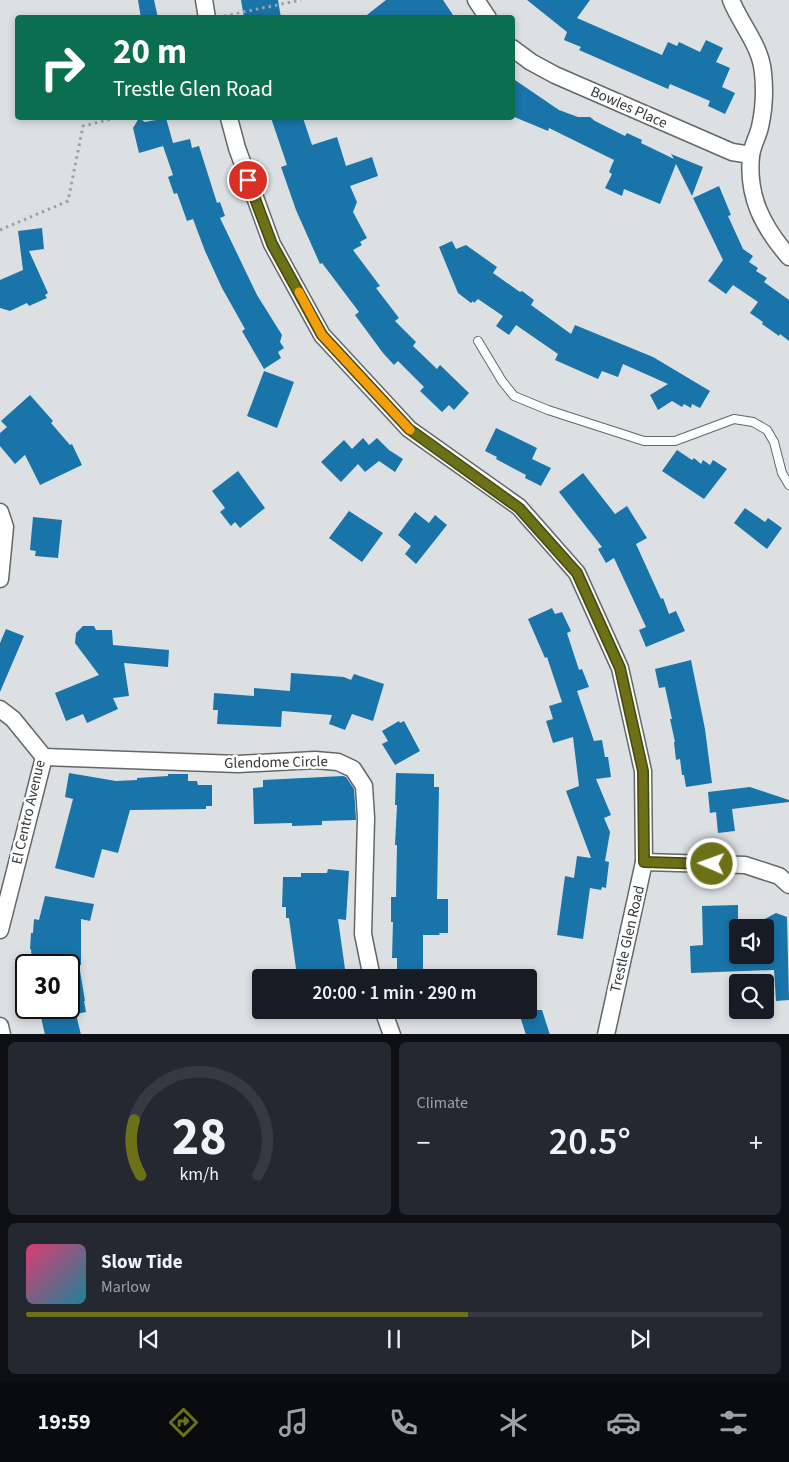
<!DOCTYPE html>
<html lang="en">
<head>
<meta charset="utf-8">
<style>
	body { margin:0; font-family:"Source Sans 3",sans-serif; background:#242831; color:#f1f3f6; height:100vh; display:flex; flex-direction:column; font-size:19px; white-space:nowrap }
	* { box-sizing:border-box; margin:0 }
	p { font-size:16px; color:#9ea1a6 }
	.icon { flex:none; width:28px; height:28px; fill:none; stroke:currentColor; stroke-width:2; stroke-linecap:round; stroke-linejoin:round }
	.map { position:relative; height:1034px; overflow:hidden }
	.side { display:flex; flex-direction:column; gap:8px; padding:8px; background:#0d0f14; flex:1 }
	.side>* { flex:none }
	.top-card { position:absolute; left:15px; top:15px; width:500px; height:105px; border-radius:5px; box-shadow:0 2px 8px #0003; background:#0b6e4f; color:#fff; overflow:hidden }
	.fabs { position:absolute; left:729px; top:919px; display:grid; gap:10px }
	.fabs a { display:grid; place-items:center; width:45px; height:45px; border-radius:5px; background:#171b24; box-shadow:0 2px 8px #0003; font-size:25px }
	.speed { position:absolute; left:15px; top:954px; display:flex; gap:10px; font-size:25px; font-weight:700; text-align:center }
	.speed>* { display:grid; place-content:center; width:65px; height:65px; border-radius:50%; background:#171b24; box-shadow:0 2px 8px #0003; line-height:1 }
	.speed .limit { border:2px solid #111; border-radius:8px; background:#fff; color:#111 }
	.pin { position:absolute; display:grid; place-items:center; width:42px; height:42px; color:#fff; margin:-21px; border:2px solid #fff; border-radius:50%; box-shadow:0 1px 5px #0007 }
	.me { position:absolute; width:55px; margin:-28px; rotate:272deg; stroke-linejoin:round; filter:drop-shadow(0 0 4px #0008) }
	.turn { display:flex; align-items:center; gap:18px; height:105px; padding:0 15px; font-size:22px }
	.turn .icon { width:65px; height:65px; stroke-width:2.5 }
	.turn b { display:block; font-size:35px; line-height:42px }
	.big { font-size:38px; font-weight:600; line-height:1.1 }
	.side .tile { flex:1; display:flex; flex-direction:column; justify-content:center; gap:8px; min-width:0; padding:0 18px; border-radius:8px; background:#242831 }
	.side .dial { align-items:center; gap:0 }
	.dial svg { height:130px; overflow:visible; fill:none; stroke:#363941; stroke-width:7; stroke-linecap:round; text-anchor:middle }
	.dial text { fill:#f1f3f6; stroke:none }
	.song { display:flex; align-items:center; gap:15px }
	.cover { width:60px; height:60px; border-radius:8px; background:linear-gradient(135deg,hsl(340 70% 55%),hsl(190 70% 35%)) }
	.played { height:5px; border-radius:2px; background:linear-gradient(90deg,#6c7016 60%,#363941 60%) }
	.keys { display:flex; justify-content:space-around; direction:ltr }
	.heat { display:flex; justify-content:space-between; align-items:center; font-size:28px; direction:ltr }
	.side .tiles { flex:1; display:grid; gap:8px; grid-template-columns:1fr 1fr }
	.tile:last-child { grid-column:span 2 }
	.trip { position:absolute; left:252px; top:969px; width:285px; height:50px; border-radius:5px; background:#171b24; box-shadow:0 2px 8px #0003; font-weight:600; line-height:50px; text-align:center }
	.menu { display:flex; height:80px; justify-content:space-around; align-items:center; background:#090b0e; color:#9ea1a6 }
	.menu .icon { width:35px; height:35px }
	.menu .active { color:#6c7016 }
	.menu b { font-size:22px; color:#f1f3f6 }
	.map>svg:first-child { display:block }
</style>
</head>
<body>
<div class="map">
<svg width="789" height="1035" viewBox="0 0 789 1035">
	<rect width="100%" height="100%" fill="#dce0e3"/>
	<!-- building -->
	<g fill="#1974a9">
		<path d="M138 0H154L158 18H141Z"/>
		<path d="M241 0H278L281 18H244Z"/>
		<path d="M386 0H443L455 18H363Z"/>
		<path d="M527 0H590L577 18 662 55 668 42 677 46 679 42 700 52 706 40 723 48 716 62 730 68 722 87 735 93 725 114 708 106 710 101 670 84 668 89 579 50 581 47 564 40 567 32Z"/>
		<path d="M512 78 559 110 578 117H590L595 121 625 136 627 133 642 140 641 143 674 159 671 154 703 167 692 196 676 164 660 204 624 189 622 196 605 188 612 174 609 172 614 160 549 128 548 131 512 116Z"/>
		<path d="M139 118 145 122 166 118 173 143 190 139 192 148 199 146 217 203 220 202 225 216 220 218 257 295 282 335 280 342 284 348 278 352 281 358 264 369 242 331 245 329 222 288 205 251 193 219 187 221 177 193 174 194 168 177 173 175 163 146 139 153 133 128Z"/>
		<path d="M271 118H303L312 145 337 137 346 166 372 157 378 176 350 186 357 202 353 212 367 238 360 242 362 245 353 250 380 286 376 288 399 318 395 321 416 342 413 346 437 369 440 365 469 393 454 410 449 405 442 412 420 391 424 387 398 361 394 365 383 353 355 315 359 312 322 263 320 264 296 210 281 167 287 165Z"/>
		<path d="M719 186 731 215 728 216 743 249 753 256 749 262 758 268 756 271 767 278 764 282 789 300V341L780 334 779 336 762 324 763 322 750 313 758 302 733 285 726 294 708 281 723 260 693 198Z"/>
		<path d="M42 228 44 249 29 251 48 293 45 295 47 298 29 306 27 303 10 311 0 308V280L23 270 18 231Z"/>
		<path d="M452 241 456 249 466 245 497 267 493 273 520 292 522 291 534 300 531 305 571 334 575 325 653 357 710 391 700 408 692 404 691 408 684 404 682 407 672 401 658 410 650 395 668 384 623 364 618 377 602 371 598 379 555 360 558 354 516 325 509 335 496 326 503 316 478 299 474 303 473 301 471 303 458 293 439 247Z"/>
		<path d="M264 371 294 382 277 428 247 416Z"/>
		<path d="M30 395 53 421 51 423 70 445 72 444 82 465 40 485 25 455 15 464 0 446V433L7 427 1 421Z"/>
		<path d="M496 428 537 448 532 459 551 468 541 486 525 478 526 475 496 459 497 457 485 451Z"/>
		<path d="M363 438 369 445 377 438 389 450 403 459 395 472 379 461 365 472 358 464 341 482 321 462 344 440 352 449Z"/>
		<path d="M677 450 692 460 694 458 701 464 703 460 710 465 713 460 727 469 704 499 662 471Z"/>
		<path d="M238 471 265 508 240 528 235 522 231 526 220 512 225 508 212 491Z"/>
		<path d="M583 473 615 514 627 506 647 538 636 544 661 599 663 598 669 614 676 611 685 631 646 647 639 630 646 627 614 558 606 563 598 549 602 547 559 492Z"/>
		<path d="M745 508 765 522 768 518 782 528 767 549 734 523Z"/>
		<path d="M349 511 383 533 362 562 329 538Z"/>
		<path d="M415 512 429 523 435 515 447 525 416 564 405 554 411 546 398 535Z"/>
		<path d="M33 517 62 520 58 558 35 556 36 551 30 550Z"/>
		<path d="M552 608 555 614 562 612 571 631 567 633 579 670 582 669 589 687 577 691 594 741 602 740 605 757H608L611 777 596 779 611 815 604 818 610 832 605 861 609 862 606 888 602 887 601 890 590 888 583 939 557 935 565 876 574 878 577 856 591 858 566 791 579 786 573 737 553 743 546 721 553 719 549 706 562 702 547 657 545 658 528 619Z"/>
		<path d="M83 626H94L96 630H112L113 645 169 650 168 667 124 663 129 696 113 698 118 709 87 723 83 714 66 721 55 693 99 675 75 643 76 633Z"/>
		<path d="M6 629 24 636 0 692V643Z"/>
		<path d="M691 660 705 729 712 783 686 787 684 775H682L680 759 676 760 674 742H675L670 719H672L665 687 659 688 655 669Z"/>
		<path d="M291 673 344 677 351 680 354 674 384 684 373 721 352 714 345 730 329 724 332 715 282 711 281 727 217 724 218 710H213L214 693 254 696V688L290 691Z"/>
		<path d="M399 721 400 723 404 721 420 751 395 765 382 744 388 741 382 731Z"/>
		<path d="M69 773 116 781 137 780V778L168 776V774H188V781H197L198 785H212V806H206V809L130 810 118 853 102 849 94 878 55 868 73 799 65 797Z"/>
		<path d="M396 773 434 774V787H439L437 899H448V933H439L440 935H423V978H397V958H392L393 922H391V897H396L397 845H395L397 805H395Z"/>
		<path d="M343 776 346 777 354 789 356 820 322 821V825L292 826V823L254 824 253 788 263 787V780Z"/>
		<path d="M750 787 789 800V802L732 809 735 831 718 833 716 812 710 813 708 792Z"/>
		<path d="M328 869 349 871 346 920 338 919 345 969 297 976 289 918H286V907H282L283 877H301V873H327Z"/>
		<path d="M45 896 94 904 90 921 81 919V965H79L85 1001H84L86 1012 76 1014 81 1035H45L39 1008H69V965H32L31 949H30L31 933H33L34 919 39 920Z"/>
		<path d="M738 905V955H765V928H748L776 913 787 917 789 1000 776 1001 774 970 691 973 690 946 703 945 702 906Z"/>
		<path d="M518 1010H542L550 1035H526Z"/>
	</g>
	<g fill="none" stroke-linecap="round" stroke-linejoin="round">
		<defs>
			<path id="lane" d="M478 341 502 381 514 396 548 410 644 441H675L734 419 753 422 767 430 774 442 782 473 789 485"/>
			<g id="street">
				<path d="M204 0 207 18"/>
				<path d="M476 0 488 18"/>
				<path d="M731 0C741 25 761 46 763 73 765 91 764 109 760 127 758 136 752 146 751 156 747 197 763 227 789 257"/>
				<path d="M512 48 531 62 555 75 732 152 751 155"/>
				<path d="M229 118 237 148 272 244 322 335 409 429 519 507 577 573 620 668 643 771 644 862 606 1035"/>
				<path d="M0 512 5 527 0 579"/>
				<path d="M0 709 13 719 44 757"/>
				<path d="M44 757 238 764 315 760 338 762 353 769 364 786 366 818 363 934 372 978"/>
				<path d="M644 862 745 865 779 876 789 885"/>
				<path d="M0 930 44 757"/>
				<path d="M383 1010 392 1035"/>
				<path d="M0 1026 2 1035"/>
			</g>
		</defs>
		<!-- lane casing -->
		<use href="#lane" stroke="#63676a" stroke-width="10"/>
		<!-- street casing -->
		<use href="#street" stroke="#63676a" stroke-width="19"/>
		<!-- path -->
		<g stroke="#9ea2a4" stroke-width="3" stroke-dasharray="2.5 4" stroke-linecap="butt">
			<path d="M224 16 301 0"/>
			<path d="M0 230 68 201 83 126 116 118"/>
		</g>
		<!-- lane -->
		<use href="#lane" stroke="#fff" stroke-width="8"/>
		<!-- street -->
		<use href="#street" stroke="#fff" stroke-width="16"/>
	</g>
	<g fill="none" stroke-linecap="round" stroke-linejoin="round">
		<defs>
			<path id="route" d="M248 180 272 244 322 335 409 429 519 508 577 573 620 668 643 771 644 862 712 864"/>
		</defs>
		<!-- route casing -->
		<use href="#route" stroke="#46490e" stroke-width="12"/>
		<!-- route -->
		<use href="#route" stroke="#6c7016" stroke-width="9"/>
		<!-- slow -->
		<path stroke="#f59e0b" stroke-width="9" d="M299 292 322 335 410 430"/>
	</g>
	<g text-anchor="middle" stroke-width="5" stroke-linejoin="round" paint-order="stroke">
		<!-- street labels -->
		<g font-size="15" fill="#343637" stroke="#fff">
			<text transform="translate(629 107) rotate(24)" y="5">Bowles Place</text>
			<text transform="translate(276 762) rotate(-1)" y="5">Glendome Circle</text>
			<text transform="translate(28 812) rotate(-77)" y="5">El Centro Avenue</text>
			<text transform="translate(627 939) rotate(-77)" y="5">Trestle Glen Road</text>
		</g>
	</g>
</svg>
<div class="fabs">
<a><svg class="icon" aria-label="sound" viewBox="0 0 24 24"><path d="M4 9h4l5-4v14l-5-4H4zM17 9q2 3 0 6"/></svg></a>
<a><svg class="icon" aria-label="search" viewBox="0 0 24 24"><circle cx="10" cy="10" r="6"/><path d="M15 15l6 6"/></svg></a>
</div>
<div class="speed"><div class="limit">30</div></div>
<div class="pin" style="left:248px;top:180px;background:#d93025"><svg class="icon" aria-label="arrive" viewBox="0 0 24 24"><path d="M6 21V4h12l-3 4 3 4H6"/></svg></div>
<svg class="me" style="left:712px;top:864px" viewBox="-20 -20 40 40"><circle r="17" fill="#6c7016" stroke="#fff" stroke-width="3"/><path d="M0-11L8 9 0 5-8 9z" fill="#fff"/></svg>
<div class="trip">20:00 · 1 min · 290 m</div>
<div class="top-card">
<div class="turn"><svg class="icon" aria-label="right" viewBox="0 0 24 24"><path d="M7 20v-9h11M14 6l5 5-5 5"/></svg><div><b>20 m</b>Trestle Glen Road</div></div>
</div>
</div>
<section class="side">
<div class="tiles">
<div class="tile dial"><svg viewBox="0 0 100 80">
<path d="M14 69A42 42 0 1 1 86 69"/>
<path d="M14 69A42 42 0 0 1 10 35" stroke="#6c7016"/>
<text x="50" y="56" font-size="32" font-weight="700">28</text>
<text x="50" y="72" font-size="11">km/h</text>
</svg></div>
<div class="tile"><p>Climate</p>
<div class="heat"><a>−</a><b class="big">20.5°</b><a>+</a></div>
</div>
<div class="tile">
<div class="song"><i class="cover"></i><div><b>Slow Tide</b><p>Marlow</p></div></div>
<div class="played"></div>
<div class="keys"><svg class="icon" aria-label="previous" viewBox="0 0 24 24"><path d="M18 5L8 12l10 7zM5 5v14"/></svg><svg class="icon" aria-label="pause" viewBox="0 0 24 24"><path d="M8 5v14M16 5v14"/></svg><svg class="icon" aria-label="next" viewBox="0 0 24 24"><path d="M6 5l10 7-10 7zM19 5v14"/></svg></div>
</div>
</div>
</section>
<nav class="menu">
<b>19:59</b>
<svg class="icon active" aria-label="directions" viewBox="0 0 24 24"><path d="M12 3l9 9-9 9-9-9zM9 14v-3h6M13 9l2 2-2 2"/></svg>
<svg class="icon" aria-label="music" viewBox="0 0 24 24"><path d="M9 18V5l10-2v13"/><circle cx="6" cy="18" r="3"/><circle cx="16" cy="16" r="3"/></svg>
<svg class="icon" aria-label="phone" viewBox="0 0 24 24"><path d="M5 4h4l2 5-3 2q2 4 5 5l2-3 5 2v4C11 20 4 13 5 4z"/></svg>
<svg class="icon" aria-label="climate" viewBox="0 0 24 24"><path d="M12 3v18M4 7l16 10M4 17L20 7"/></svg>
<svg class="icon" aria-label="car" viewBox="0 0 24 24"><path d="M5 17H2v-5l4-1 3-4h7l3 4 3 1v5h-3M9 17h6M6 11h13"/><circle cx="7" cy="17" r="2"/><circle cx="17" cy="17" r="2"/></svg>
<svg class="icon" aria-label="filters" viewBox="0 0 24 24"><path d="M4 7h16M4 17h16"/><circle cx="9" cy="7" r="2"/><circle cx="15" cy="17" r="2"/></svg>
</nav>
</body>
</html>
